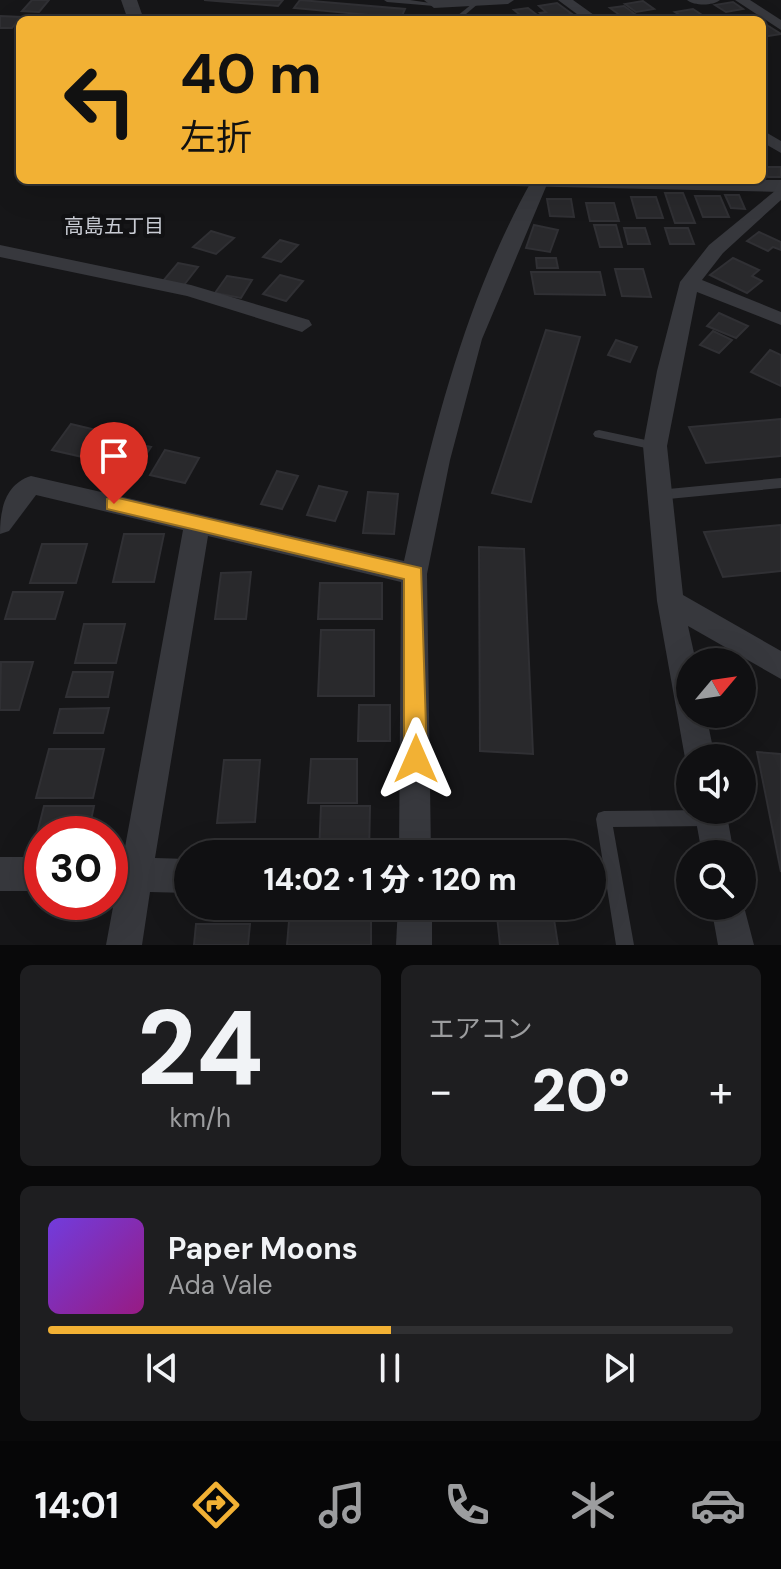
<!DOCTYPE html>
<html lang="ja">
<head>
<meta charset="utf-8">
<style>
	body { margin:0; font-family:"DM Sans","Noto Sans JP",sans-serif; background:#1e1e20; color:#f1f3f6; height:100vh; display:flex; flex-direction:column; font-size:30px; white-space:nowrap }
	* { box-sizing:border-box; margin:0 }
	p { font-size:26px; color:#9c9d9f }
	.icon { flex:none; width:44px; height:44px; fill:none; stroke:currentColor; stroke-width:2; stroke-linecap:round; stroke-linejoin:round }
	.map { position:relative; height:945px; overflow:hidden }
	.side { display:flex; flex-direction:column; gap:20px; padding:20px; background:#09090a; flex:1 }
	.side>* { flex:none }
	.banner { position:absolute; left:16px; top:16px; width:750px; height:168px; border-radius:12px; box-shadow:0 8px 32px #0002,0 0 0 2px #303032; background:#f2b134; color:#111; overflow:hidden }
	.needle { width:52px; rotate:61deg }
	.tools { position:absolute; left:676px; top:648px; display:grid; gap:16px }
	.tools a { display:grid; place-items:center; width:80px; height:80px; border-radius:50%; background:#101012; box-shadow:0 8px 32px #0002,0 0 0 2px #303032; font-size:40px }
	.speed { position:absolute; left:24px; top:816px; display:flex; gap:16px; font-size:40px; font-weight:700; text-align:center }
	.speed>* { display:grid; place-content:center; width:104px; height:104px; border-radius:50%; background:#101012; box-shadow:0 8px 32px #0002,0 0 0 2px #303032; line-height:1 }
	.speed .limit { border:12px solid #d22; background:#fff; color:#111 }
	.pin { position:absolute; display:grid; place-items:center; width:68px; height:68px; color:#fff; margin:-82px -34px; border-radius:50% 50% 50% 0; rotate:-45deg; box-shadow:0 0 8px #0007 }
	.pin .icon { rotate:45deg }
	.me { position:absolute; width:88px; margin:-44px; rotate:0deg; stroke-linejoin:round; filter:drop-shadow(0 0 6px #0008) }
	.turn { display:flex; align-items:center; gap:28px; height:168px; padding:0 32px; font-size:36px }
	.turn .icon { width:104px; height:104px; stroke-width:2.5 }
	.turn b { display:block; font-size:56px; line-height:68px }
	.big { font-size:60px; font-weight:800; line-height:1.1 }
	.side .tile { flex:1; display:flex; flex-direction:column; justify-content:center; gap:12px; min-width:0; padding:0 28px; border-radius:12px; background:#1e1e20 }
	.side .dial { align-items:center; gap:0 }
	.dial b { font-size:104px; line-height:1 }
	.song { display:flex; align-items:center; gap:24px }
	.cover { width:96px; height:96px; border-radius:12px; background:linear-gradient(135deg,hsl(260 70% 55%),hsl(310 70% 35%)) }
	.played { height:8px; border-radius:4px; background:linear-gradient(90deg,#f2b134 50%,#303032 50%) }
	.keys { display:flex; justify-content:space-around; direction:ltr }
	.heat { display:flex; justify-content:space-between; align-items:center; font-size:44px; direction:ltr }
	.side .tiles { flex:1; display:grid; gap:20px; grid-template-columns:1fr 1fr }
	.tile:last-child { grid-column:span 2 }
	.trip { position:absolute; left:174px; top:840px; width:432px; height:80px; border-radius:40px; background:#101012; box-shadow:0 8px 32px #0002,0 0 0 2px #303032; font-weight:800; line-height:80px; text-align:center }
	.menu { display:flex; height:128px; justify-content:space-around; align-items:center; background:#060607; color:#9c9d9f }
	.menu .icon { width:56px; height:56px }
	.menu .on { color:#f2b134 }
	.menu b { font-size:36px; color:#f1f3f6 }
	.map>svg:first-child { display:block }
</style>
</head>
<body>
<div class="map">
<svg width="781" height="945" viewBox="0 0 781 945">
	<rect width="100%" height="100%" fill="#161618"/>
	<!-- building -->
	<g fill="#29292c" stroke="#303034" stroke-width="2">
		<path d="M32 0H49L39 12 22 11Z"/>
		<path d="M204 0H283L278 6Z"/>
		<path d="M300 0 405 9 401 18 294 8Z"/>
		<path d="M643 1 654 9 636 12 625 4Z"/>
		<path d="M733 2 743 9 726 12 715 5Z"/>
		<path d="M557 3 572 14 547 19 540 13 546 12 539 6Z"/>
		<path d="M624 6 635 14 621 16 610 8Z"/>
		<path d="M528 8 541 18 526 20 514 10Z"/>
		<path d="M693 9 702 15 684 18 675 12Z"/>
		<path d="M0 16 21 17 12 28H0Z"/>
		<path d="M762 24H765L781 34 762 37Z"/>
		<path d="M763 167H781V177H768Z"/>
		<path d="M665 193H683L695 223H675Z"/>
		<path d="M725 195H739L745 209 731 208Z"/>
		<path d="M695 196H720L729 217H703Z"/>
		<path d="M631 197H656L663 218H637Z"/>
		<path d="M547 199H571L574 217 550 216Z"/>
		<path d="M586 203H614L619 221H590Z"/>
		<path d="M534 225 558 230 550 252 526 248Z"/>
		<path d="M594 225H616L622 247H600Z"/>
		<path d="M624 228H645L650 244H628Z"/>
		<path d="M665 228H688L694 244H670Z"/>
		<path d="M211 231 234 238 216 254 193 247Z"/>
		<path d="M759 232 781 242V250L773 247 768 251 747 241Z"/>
		<path d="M280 240 298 245 281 262 263 257Z"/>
		<path d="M536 258H556L558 268H537Z"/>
		<path d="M733 258 759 270 752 276 762 281 747 293 710 275Z"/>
		<path d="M178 263 198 267 184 285 163 281Z"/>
		<path d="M615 269H643L651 297 622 296Z"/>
		<path d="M531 272H600L605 295 535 294Z"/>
		<path d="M280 275 303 281 286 301 263 294Z"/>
		<path d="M227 276 252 280 241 298 215 293Z"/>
		<path d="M719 313 748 326 736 338 707 326Z"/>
		<path d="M546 330 580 337 531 502 492 493Z"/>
		<path d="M713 331 732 340 719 353 700 345Z"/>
		<path d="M616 340 637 347 630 362 608 355Z"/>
		<path d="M770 350 781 355V386L751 372Z"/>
		<path d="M781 419V456L706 463 689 427Z"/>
		<path d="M71 424 104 432 87 458 52 450Z"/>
		<path d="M122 441 151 447 135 471 106 464Z"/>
		<path d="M165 450 199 458 185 483 150 475Z"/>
		<path d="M277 471 298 476 282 509 261 504Z"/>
		<path d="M319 486 347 492 335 521 307 515Z"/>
		<path d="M368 492 398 494 394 534 363 533Z"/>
		<path d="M781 525V571L723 577 704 532Z"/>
		<path d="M124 534H164L154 582H113Z"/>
		<path d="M42 544H87L76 583H30Z"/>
		<path d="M479 547 524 549 533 754 480 751Z"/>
		<path d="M251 572 246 619H215L221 573Z"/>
		<path d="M320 583H382V619H318Z"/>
		<path d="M13 592H63L55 619H5Z"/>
		<path d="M84 624H125L116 663H75Z"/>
		<path d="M321 630H374V696H318Z"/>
		<path d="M1 662H33L19 710H0Z"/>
		<path d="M73 672H113L108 697H66Z"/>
		<path d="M359 705H390V741H358Z"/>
		<path d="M109 708 103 733H54L60 709Z"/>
		<path d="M49 749H104L93 798H36Z"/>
		<path d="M757 752 781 754V872Z"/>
		<path d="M311 759H357V803H308Z"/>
		<path d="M224 760H260L255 822 217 823Z"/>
		<path d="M44 806H94L88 834H42V846H34Z"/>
		<path d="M321 806H370L369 854H319Z"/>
		<path d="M496 906H552L558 945H500Z"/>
		<path d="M371 920V945H287L289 921Z"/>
		<path d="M196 924H250L248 945H194Z"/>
	</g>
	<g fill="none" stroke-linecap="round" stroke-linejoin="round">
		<!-- service -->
		<g fill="#37383d" fill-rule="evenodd">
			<path d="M384 0H410L437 4 434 6 387 2Z"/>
			<path d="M477 0 480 2 479 3 459 20H452Z"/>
			<path d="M599 430 655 442 661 446 655 450 595 437 593 434 595 431Z"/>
			<path d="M781 478V488L658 500 654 498 652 495 654 492 658 490Z"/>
			<path d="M711 810 717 812 719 818 717 824 711 826 613 827 634 945H616L596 819 598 813 604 811Z"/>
		</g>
		<!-- minor -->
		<g fill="#37383d" fill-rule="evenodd">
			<path d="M424 0H514L508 4 434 8Z"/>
			<path d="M558 0H573L601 20H585Z"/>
			<path d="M687 0H720C713 6 694 6 687 0Z"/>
			<path d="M735 0H750L781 20V30Z"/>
			<path d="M762 130 781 141V153L762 142Z"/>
			<path d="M532 180 548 182 482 339 450 460 427 574 431 854H399L401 582 208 536 155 858 188 859V893L150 892 142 945H106L116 891H110V857L123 858 183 530 36 495 9 531 0 534C0 510 5 484 31 476L404 561C433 430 466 298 532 180Z"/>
			<path d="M781 186V200L723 253 702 280 781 312V325L697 292 667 446 683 595 781 651V679L688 626 696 662H690V714H706L715 758H690V769L685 758 657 601 643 446 657 371 680 282 709 245Z"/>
			<path d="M0 245 191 285 309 320 312 325 302 332 187 296 0 257Z"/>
			<path d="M694 810H726L734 854H702Z"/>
			<rect x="0" y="857" width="42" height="34"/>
			<path d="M742 899 754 945H718L711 906H742Z"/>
			<path d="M398 906H432V945H396Z"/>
		</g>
		<!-- tertiary -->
		<g fill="#37383d" fill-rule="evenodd">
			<path d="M121 0H137L144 20H128Z"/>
			<path d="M503 180H781V192L513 186Z"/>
		</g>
	</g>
	<!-- route -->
	<path fill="#f2b134" stroke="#9d7322" stroke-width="2" d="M114 497 421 568 427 759 424 767 416 770 408 767 404 759V579L107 509V499Z"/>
	<g text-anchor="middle" stroke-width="8" stroke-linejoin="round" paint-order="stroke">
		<!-- far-neighbourhood labels -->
		<g font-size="20" fill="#c9ccd4" stroke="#111113">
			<text x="114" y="233">高島五丁目</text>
		</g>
	</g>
</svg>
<div class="tools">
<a><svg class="needle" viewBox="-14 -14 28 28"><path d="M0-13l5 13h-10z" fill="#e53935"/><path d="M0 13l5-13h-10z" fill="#9c9d9f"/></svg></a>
<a><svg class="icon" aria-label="sound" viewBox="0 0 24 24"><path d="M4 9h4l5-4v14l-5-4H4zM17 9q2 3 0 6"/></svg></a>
<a><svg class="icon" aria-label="search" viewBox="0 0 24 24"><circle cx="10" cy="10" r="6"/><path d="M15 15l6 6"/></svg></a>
</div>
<div class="speed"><div class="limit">30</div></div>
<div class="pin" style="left:114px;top:504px;background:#d93025"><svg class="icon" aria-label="arrive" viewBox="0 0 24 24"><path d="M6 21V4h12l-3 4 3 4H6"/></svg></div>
<svg class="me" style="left:416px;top:759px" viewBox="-20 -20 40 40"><path d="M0-17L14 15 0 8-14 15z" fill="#f2b134" stroke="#fff" stroke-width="4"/></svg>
<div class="trip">14:02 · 1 分 · 120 m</div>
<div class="banner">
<div class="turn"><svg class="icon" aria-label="left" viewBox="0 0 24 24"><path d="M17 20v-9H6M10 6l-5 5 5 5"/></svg><div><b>40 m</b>左折</div></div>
</div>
</div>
<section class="side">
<div class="tiles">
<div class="tile dial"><b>24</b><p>km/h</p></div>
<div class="tile"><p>エアコン</p>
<div class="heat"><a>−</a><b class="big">20°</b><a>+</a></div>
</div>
<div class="tile">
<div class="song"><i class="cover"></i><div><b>Paper Moons</b><p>Ada Vale</p></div></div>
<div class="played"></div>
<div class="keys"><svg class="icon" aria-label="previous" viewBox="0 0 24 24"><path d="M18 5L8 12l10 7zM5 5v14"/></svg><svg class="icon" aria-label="pause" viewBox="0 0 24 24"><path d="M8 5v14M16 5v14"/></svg><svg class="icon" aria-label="next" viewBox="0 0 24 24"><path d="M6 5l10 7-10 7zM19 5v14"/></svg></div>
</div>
</div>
</section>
<nav class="menu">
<b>14:01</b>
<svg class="icon on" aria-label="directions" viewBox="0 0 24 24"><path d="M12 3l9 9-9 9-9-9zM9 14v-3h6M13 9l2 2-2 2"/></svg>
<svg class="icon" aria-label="music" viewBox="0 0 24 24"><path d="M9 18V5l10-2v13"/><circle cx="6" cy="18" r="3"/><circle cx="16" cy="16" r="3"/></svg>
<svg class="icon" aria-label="phone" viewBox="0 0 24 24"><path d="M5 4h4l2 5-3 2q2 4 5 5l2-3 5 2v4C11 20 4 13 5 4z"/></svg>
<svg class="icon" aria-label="climate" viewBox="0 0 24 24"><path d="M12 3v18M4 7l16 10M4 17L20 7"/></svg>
<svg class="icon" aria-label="car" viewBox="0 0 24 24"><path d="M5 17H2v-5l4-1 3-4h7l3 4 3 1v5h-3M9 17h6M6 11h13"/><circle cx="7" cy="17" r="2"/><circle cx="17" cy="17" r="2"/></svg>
</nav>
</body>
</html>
